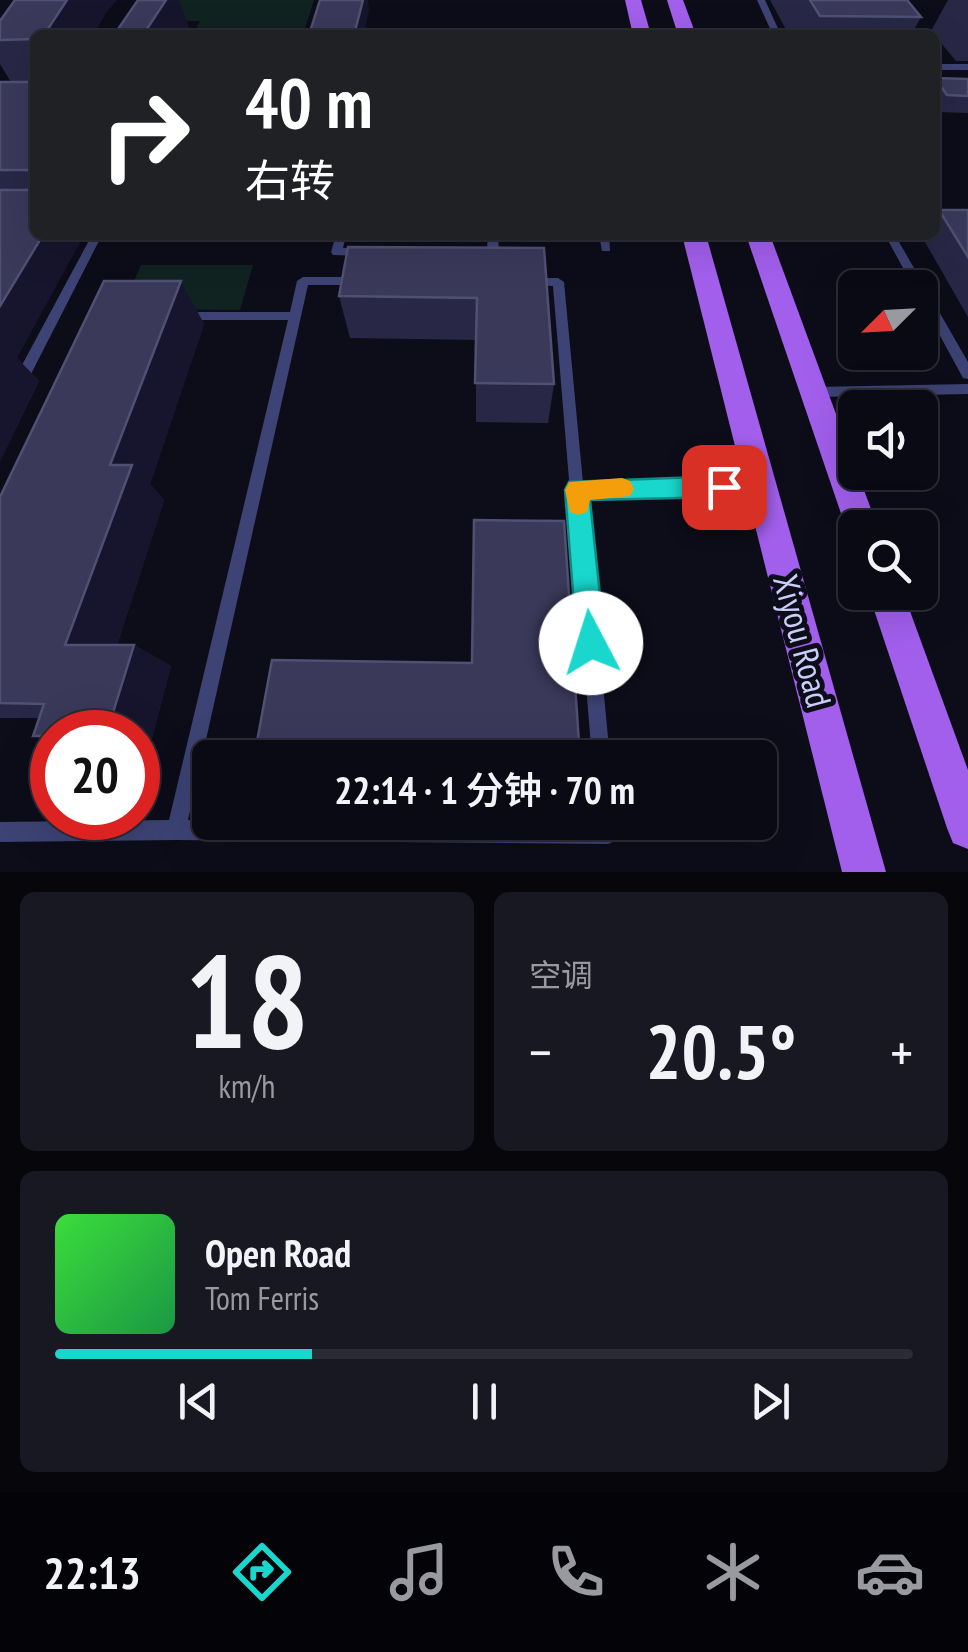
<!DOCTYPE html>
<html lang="zh">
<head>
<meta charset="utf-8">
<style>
	body { margin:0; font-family:"PT Sans Narrow","Noto Sans SC",sans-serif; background:#181822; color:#f1f3f6; height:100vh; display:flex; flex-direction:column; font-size:38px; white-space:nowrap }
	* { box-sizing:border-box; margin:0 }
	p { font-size:32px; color:#999aa0 }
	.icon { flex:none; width:55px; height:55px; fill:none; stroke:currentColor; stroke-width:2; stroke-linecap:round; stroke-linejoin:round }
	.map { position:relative; height:872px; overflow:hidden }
	.side { display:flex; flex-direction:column; gap:20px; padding:20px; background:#06060b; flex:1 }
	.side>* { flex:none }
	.guide { position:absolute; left:30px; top:30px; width:910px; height:210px; border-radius:15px; box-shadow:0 10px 40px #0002,0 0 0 2px #2a2b34; background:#202124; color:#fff; overflow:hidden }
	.needle { width:65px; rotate:246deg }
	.buttons { position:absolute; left:838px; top:270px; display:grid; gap:20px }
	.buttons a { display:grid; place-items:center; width:100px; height:100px; border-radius:15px; background:#0a0a14; box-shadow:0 10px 40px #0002,0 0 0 2px #2a2b34; font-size:50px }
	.speed { position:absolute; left:30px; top:710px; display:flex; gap:20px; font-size:50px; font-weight:700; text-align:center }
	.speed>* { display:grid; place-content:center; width:130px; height:130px; border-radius:50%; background:#0a0a14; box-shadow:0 10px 40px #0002,0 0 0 2px #2a2b34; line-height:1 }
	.speed .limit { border:15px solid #d22; background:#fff; color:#111 }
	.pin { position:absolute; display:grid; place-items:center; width:85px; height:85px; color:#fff; margin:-42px; border-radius:20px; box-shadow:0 5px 15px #0006 }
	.me { position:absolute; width:110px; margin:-55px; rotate:355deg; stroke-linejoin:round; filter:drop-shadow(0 0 8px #0008) }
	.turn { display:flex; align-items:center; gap:35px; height:210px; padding:0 50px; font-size:45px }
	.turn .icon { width:130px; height:130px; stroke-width:2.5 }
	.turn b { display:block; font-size:70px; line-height:85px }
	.big { font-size:75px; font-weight:600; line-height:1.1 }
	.side .tile { flex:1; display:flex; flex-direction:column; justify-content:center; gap:15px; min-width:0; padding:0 35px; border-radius:15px; background:#181822 }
	.side .dial { align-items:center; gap:0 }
	.dial b { font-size:130px; line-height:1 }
	.song { display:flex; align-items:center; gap:30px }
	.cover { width:120px; height:120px; border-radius:15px; background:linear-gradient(135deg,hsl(120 70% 55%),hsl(140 70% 35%)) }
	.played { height:10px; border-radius:5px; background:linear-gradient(90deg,#19d7cd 30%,#2a2b34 30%) }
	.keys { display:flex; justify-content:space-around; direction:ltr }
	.heat { display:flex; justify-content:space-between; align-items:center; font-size:55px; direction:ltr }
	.side .tiles { flex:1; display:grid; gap:20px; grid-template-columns:1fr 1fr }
	.tile:last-child { grid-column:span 2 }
	.trip { position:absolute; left:192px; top:740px; width:585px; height:100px; border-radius:15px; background:#0a0a14; box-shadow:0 10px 40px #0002,0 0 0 2px #2a2b34; font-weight:600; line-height:100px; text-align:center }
	.menu { display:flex; height:160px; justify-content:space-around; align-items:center; background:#040408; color:#999aa0 }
	.menu .icon { width:70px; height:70px }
	.menu .on { color:#19d7cd }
	.menu b { font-size:45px; color:#f1f3f6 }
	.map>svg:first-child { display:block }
</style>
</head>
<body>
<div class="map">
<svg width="968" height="872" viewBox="0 0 968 872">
	<rect width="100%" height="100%" fill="#0d0d1a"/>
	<!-- green -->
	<g fill="#102320">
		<path d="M173 0H314L303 35H193L200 21H160Z"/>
		<path d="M141 265H253L240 310 122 309Z"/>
	</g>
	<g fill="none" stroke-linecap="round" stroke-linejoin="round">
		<!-- lane -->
		<g fill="#3d4374" fill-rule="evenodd">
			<path d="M757 0H765L781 35H773Z"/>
			<rect x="935" y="64" width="33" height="6"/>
			<path d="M92 235H102L31 374 0 375V365H22Z"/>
			<path d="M336 235H346L343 248H364L370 252 364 256 333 255 331 252Z"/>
			<path d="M488 235H498L499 253 493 257 477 256V250L487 249Z"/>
			<path d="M599 235H609L610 251H602Z"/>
			<path d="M885 235H895L968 362V379L963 378 920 299V288H914Z"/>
			<path d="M303 277H360L366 281 360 285H308L188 820 210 821V822H617L618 834 615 841 608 844 176 840 0 842V822L169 820 288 320H182L176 316 182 312H290L297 281Z"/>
			<path d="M531 278H558L564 282 583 483 759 480 764 481 766 486 764 491 759 492 585 496 610 758H592L553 286 527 285V279Z"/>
			<path d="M968 384V394L814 397 807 392 814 387Z"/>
		</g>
		<!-- primary -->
		<g fill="#a25fec" fill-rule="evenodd">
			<path d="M625 0H641L651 35H633Z"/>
			<path d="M667 0H683L696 35H678Z"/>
			<path d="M682 235H706L886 872H842Z"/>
			<path d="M746 235H770L878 528H855V540L846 528Z"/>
			<path d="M868 592H903L968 770V849L953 843 947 828Z"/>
		</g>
	</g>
	<!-- wall -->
	<g fill="#282746">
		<path d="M770 0H907L921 17 911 35H789Z"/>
		<path d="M948 0H968V61H956L931 31Z"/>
		<path d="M105 14 93 35H35V235L17 358 39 381 0 461V82H11L0 64V21Z"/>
		<path d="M935 78 968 79V113L936 112Z"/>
		<path d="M939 210H968V317L921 235H935V216Z"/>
		<path d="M126 235H306L305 242H130Z"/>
		<path d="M516 235H586L585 238 516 237Z"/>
		<path d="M544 248 554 384 548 423 476 422V340L350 338 339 296Z"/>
		<path d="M181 281 204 324 150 484 164 500 117 645H134L171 666 149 749 138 748V732H52V741L33 736 39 718H0V497Z"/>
	</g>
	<!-- shaded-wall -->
	<g fill="#16152d">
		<path d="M67 0H117L105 14 93 35H44Z"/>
		<path d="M166 0H179L190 30 187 35H143Z"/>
		<path d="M363 0H368L369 10 364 35H354Z"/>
		<path d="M43 235H84L17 358 39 381 0 461V306Z"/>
		<path d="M181 281 204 324 150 484 164 500 110 666 65 645 110 465Z"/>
		<path d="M134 645 171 666 149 749 138 745V732H107Z"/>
	</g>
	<!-- building -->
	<g fill="#3a395a" stroke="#505073" stroke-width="2.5">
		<path d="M15 0H67L44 35H35V39L0 40V21Z"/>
		<path d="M138 0H166L143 35H114Z"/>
		<path d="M320 0H363L354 35H309Z"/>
		<path d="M810 0H907L921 17 820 16Z"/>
		<path d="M935 78 968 79V96L947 95Z"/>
		<rect x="0" y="82" width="35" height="88"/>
		<path d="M0 190H35V235H43L0 306Z"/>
		<path d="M939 210H968V257Z"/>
		<path d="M348 247 544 248 554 384 475 383 477 298 339 296Z"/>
		<path d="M104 281H181L110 465H132L65 645H134L107 732H52V736H33L44 704 0 703V497Z"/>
		<path d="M474 520 564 521 580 758H254L272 660 472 663Z"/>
	</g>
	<!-- route -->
	<path fill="#19d7cd" stroke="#108c85" stroke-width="2.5" d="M724 476 732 479 735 487 732 494 724 497 590 500 605 643 601 653 591 657 581 653 577 643 565 490 569 482Z"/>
	<!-- slow -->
	<path fill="#f59e0b" d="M622 478 630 481 634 489 630 496 590 500 587 512 578 515 570 512 565 490 569 482Z"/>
	<g text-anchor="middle" stroke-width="10" stroke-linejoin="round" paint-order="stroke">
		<!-- street labels -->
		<g font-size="35" fill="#cbcdf9" stroke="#0d0d1a">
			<text transform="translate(802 641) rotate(75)" y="12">Xiyou Road</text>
		</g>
	</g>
</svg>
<div class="buttons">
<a><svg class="needle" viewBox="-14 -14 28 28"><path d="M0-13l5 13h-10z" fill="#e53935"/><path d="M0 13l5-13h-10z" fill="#999aa0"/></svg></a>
<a><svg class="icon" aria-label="sound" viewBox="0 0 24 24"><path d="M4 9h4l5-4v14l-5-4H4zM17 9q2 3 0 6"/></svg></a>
<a><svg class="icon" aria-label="search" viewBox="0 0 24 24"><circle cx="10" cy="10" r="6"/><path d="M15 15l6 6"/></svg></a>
</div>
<div class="speed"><div class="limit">20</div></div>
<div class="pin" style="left:724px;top:487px;background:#d93025"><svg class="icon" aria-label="arrive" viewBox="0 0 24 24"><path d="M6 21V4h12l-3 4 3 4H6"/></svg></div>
<svg class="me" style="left:591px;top:643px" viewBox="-20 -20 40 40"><circle r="19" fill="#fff"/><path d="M0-13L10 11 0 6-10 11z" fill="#19d7cd"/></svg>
<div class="trip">22:14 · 1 分钟 · 70 m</div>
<div class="guide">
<div class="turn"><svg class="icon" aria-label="right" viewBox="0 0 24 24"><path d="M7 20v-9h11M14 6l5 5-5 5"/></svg><div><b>40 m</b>右转</div></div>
</div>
</div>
<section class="side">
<div class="tiles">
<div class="tile dial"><b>18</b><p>km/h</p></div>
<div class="tile"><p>空调</p>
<div class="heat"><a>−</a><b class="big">20.5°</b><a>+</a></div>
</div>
<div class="tile">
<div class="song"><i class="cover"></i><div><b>Open Road</b><p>Tom Ferris</p></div></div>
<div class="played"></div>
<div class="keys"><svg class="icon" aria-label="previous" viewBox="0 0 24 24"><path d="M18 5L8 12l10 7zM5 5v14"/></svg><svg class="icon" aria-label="pause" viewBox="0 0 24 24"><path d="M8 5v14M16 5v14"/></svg><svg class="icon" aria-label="next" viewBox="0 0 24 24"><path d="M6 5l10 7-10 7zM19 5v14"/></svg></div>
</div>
</div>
</section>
<nav class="menu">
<b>22:13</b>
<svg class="icon on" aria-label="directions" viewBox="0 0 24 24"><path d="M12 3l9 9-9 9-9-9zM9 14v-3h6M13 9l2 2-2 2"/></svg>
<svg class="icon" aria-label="music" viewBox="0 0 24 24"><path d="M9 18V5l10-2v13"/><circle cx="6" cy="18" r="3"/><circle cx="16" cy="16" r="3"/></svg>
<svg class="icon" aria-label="phone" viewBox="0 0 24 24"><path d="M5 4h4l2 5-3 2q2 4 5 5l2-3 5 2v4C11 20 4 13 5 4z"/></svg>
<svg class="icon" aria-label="climate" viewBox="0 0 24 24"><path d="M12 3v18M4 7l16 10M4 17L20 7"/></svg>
<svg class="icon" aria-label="car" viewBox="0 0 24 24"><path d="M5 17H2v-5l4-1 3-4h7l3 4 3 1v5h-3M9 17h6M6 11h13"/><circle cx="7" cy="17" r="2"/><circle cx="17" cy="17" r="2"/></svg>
</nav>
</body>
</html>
